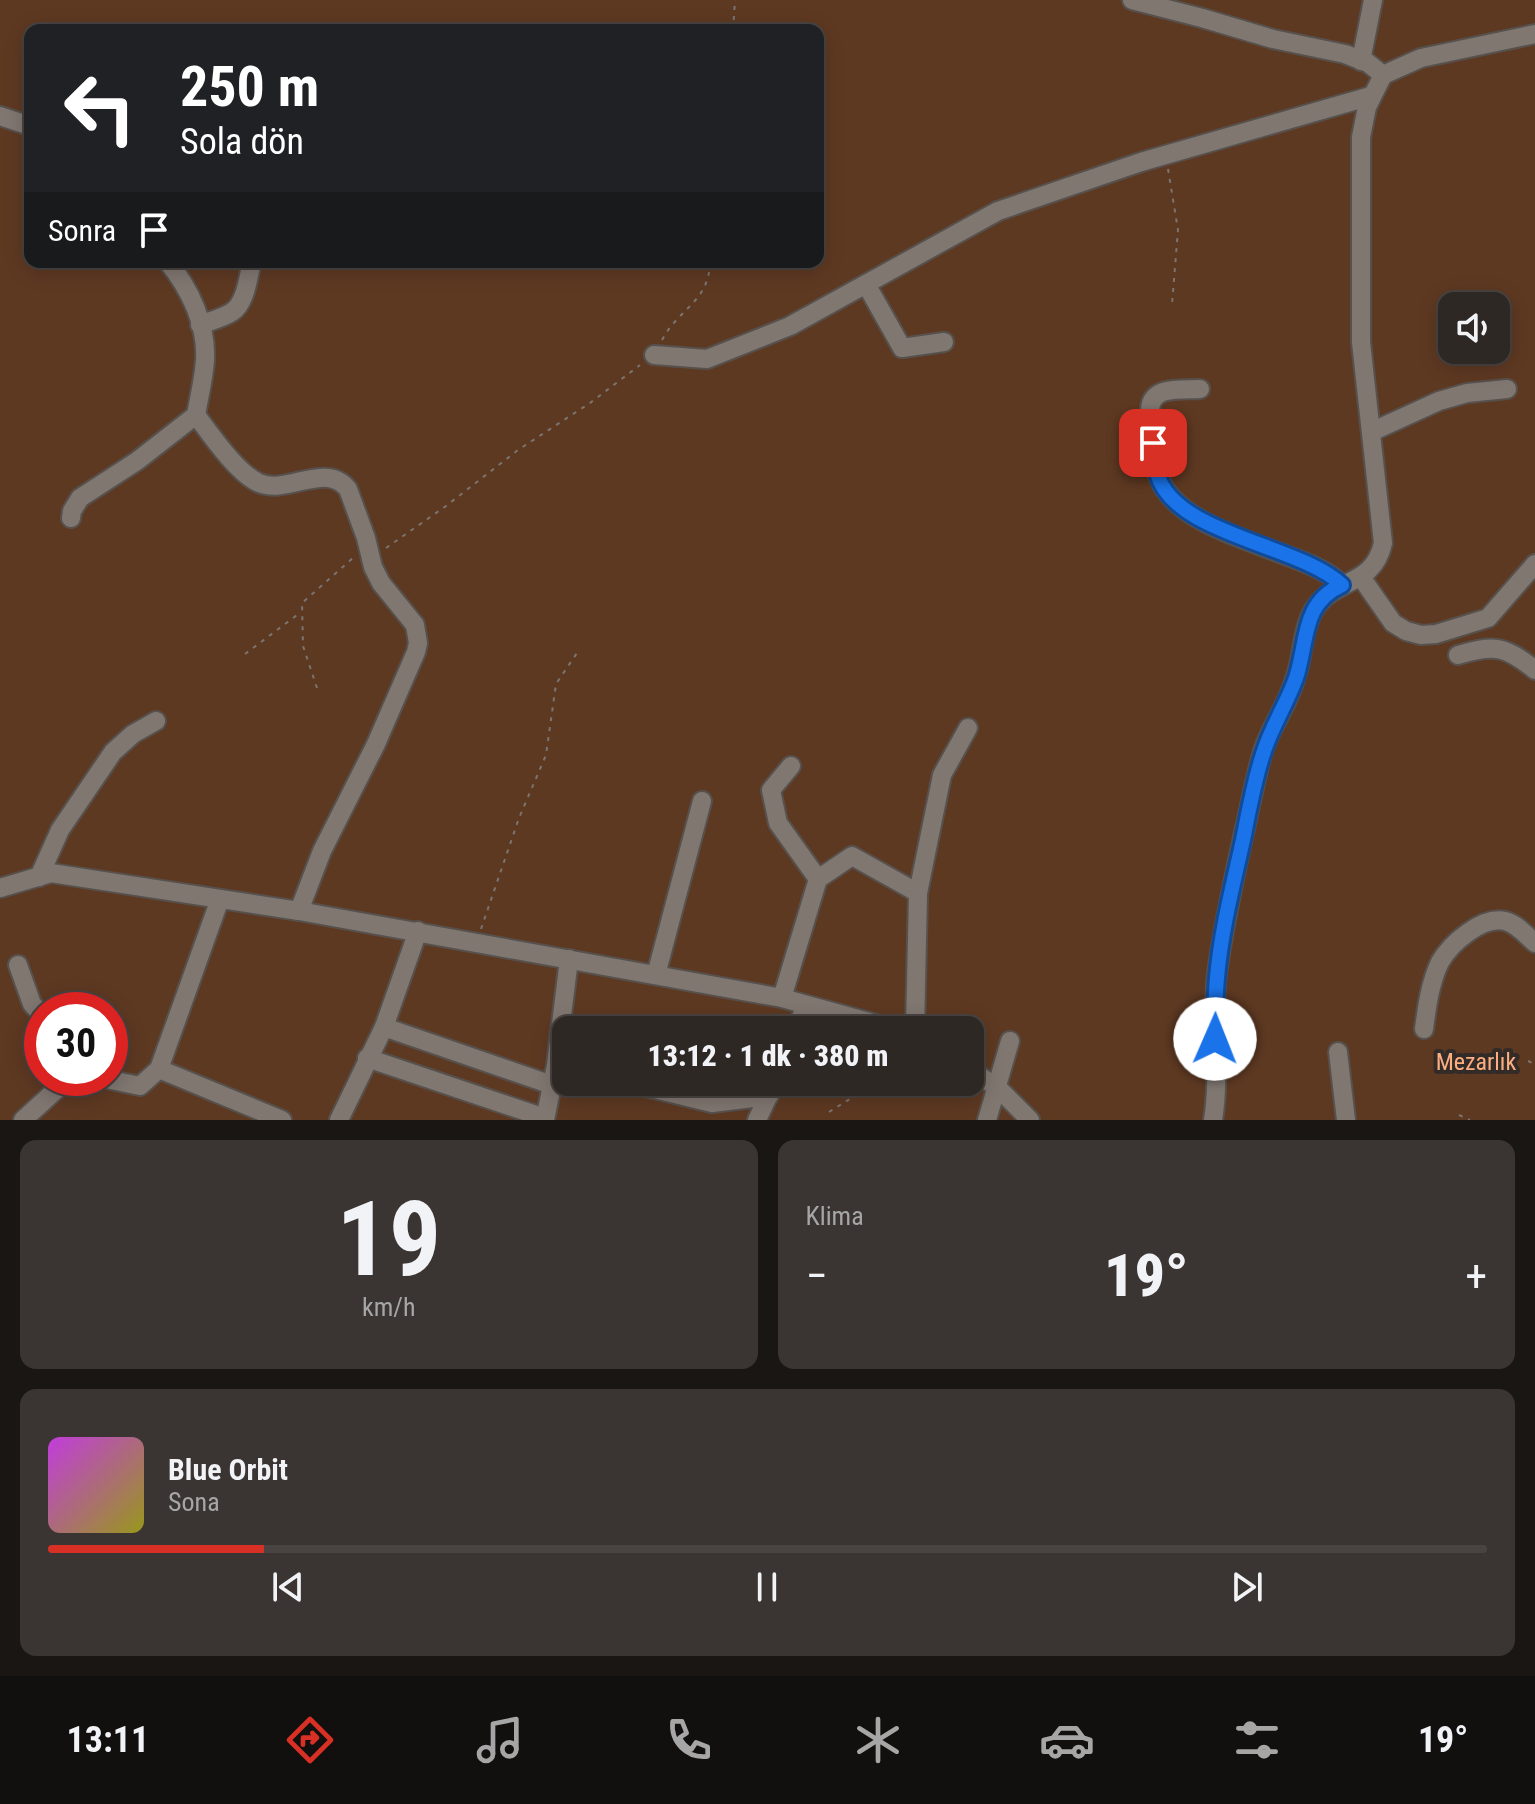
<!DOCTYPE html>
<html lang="tr">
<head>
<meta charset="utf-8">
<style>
	body { margin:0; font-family:"Roboto Condensed",sans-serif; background:#3a3432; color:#f1f3f6; height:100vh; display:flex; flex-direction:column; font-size:30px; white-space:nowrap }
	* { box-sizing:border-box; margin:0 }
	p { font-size:26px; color:#a7a6a7 }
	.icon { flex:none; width:44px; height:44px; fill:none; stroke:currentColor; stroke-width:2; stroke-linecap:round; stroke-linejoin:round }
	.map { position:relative; height:1120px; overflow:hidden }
	.details { display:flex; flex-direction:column; gap:20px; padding:20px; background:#191614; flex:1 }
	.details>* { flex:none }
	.top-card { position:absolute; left:24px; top:24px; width:800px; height:244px; border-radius:16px; box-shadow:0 4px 20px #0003,0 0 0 2px #494442; background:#202124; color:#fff; overflow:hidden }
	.controls { position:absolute; left:1438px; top:292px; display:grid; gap:16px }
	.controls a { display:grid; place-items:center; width:72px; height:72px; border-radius:16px; background:#2e2825; box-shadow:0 4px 20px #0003,0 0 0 2px #494442; font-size:40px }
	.speed { position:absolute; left:24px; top:992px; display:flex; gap:16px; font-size:40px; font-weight:700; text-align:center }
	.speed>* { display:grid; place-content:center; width:104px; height:104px; border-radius:50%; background:#2e2825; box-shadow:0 4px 20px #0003,0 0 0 2px #494442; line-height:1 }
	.speed .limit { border:12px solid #d22; background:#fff; color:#111 }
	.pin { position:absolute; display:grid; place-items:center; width:68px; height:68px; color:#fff; margin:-34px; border-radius:16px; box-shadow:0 4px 12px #0006 }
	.me { position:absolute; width:88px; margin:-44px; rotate:1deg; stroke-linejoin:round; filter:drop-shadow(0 0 6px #0008) }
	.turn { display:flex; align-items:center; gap:28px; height:168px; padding:0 24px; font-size:36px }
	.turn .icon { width:104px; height:104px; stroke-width:2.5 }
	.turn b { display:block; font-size:56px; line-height:68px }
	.then { display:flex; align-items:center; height:76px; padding:0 24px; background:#0003; gap:16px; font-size:30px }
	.big { font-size:60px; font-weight:800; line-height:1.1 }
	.details .card { flex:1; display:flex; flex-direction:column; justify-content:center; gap:12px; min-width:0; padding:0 28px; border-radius:16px; background:#3a3432 }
	.details .dial { align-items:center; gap:0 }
	.dial b { font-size:104px; line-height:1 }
	.song { display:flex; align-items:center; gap:24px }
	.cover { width:96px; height:96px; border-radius:12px; background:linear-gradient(135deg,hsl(290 70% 55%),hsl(60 70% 35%)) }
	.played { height:8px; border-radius:4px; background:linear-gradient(90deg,#d93025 15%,#494442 15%) }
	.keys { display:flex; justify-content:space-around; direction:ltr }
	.heat { display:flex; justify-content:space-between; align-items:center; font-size:44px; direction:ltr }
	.details .tiles { flex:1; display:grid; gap:20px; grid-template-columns:1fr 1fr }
	.card:last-child { grid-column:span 2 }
	.trip { position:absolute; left:552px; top:1016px; width:432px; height:80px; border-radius:16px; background:#2e2825; box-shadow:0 4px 20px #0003,0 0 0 2px #494442; font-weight:800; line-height:80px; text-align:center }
	.tab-bar { display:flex; height:128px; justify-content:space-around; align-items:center; background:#12100f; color:#a7a6a7 }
	.tab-bar .icon { width:56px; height:56px }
	.tab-bar .on { color:#d93025 }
	.tab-bar b { font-size:36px; color:#f1f3f6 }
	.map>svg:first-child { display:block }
</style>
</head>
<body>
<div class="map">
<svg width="1535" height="1120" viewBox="0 0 1535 1120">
	<rect width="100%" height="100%" fill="#3e3531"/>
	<!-- green -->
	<path fill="#5e3922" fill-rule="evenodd" d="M0 0H1535V1120H0ZM30 30H818V262H30ZM1452 306H1496V350H1452ZM42 1010H110V1078H42ZM566 1030H970V1082H566Z"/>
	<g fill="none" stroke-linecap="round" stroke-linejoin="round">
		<defs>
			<g id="minor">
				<path d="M1132 0 1202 18 1273 39 1345 54 1368 63 1383 75"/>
				<path d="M1361 61 1373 0"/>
				<path d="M0 116 30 126"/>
				<path d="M866 284 902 348 944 342"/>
				<path d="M200 325C210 321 223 318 232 312 246 303 248 277 252 262"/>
				<path d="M654 355 707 359 790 326 998 211 1141 162 1371 96"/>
				<path d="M1200 389C1182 390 1151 385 1150 410 1149 420 1152 431 1153 441 1155 453 1154 467 1159 478 1175 521 1248 540 1288 556 1308 564 1327 570 1342 585"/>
				<path d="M196 415C211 435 237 473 259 483 288 495 326 461 348 489L366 538 373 567 381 583 415 625 418 643 416 652 376 744 322 851 299 911"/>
				<path d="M1371 432 1439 401 1467 393 1507 389"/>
				<path d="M71 518 72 511 80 498 137 461 196 415C199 397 204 378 205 360 207 325 190 289 168 262"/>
				<path d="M1361 577 1393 623 1406 631 1421 635 1436 634 1488 618 1535 564"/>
				<path d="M1458 655C1494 644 1506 646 1535 670"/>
				<path d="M791 766 771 790 778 823 818 879"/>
				<path d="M39 877 60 830 113 752 133 734 156 721"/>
				<path d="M0 888 51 873 299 911 782 998 898 1030"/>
				<path d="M220 899 159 1069 282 1120"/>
				<path d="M18 965 32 1004 42 1015"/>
				<path d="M656 975 702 801"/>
				<path d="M782 998 818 879 852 856 918 893"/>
				<path d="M384 1027 552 1085"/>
				<path d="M1424 1029C1427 1006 1430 983 1440 962 1451 943 1482 916 1505 921 1517 924 1526 935 1535 943"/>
				<path d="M796 1030 806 1005"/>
				<path d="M915 1030 918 893 942 775 968 728"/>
				<path d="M1338 1052 1346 1120"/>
				<path d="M367 1058 545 1118"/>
				<path d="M970 1070 997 1087 1030 1120"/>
				<path d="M107 1078 111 1080 140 1086 159 1069"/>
				<path d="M626 1082 712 1103 769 1096"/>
				<path d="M23 1120 69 1078"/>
				<path d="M339 1120 384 1027 418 931"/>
				<path d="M545 1120 556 1065 569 959"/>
				<path d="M757 1120 775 1082"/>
				<path d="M987 1120 1010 1041"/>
				<path d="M1213 1120C1221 1072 1211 1023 1217 974 1223 928 1233 883 1243 837 1250 808 1255 777 1264 748 1273 724 1289 702 1296 676 1302 659 1302 640 1308 623 1324 574 1372 593 1383 543L1361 342V137L1367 107 1383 75 1421 58 1535 34"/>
			</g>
		</defs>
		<!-- minor casing -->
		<use href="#minor" stroke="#57514d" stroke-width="22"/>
		<!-- path -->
		<g stroke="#7b7470" stroke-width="2" stroke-dasharray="4 6" stroke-linecap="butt">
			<path d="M733 30 735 0"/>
			<path d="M1168 169 1178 230 1172 304"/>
			<path d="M662 340C679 308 709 302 710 262"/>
			<path d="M386 548 446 506 518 450 590 403 640 365"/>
			<path d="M245 654 301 612"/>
			<path d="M317 688 303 646 302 603 353 558"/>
			<path d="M481 929 519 818 546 755 556 684 579 650"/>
			<path d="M1528 1061 1535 1064"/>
			<path d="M829 1112 853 1097 862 1082"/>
			<path d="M1459 1115 1470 1120"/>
		</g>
		<!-- minor -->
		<use href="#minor" stroke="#807771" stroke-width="18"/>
	</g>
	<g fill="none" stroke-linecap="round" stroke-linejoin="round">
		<defs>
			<path id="route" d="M1153 443C1155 453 1155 464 1157 473 1173 535 1299 544 1342 585 1301 603 1308 642 1296 678 1287 703 1272 726 1264 751 1254 780 1249 810 1243 840 1233 885 1221 931 1217 978 1215 998 1215 1019 1215 1039"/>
		</defs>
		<!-- route casing -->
		<use href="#route" stroke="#114b97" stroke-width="20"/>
		<!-- route -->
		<use href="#route" stroke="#1a73e8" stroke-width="14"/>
	</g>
	<g text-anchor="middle" stroke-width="8" stroke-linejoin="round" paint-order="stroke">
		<!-- park labels -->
		<g font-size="24" fill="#fcae80" stroke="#332b27">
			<text x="1476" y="1070">Mezarlık</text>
		</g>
	</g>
</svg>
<div class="controls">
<a><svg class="icon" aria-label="sound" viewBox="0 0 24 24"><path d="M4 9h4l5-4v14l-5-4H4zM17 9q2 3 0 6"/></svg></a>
</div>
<div class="speed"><div class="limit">30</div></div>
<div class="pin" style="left:1153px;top:443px;background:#d93025"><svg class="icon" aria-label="arrive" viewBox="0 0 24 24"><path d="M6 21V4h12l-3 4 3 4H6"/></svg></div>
<svg class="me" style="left:1215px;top:1039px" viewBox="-20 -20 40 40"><circle r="19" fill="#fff"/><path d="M0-13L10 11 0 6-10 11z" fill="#1a73e8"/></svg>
<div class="trip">13:12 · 1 dk · 380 m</div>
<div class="top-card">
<div class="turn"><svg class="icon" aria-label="left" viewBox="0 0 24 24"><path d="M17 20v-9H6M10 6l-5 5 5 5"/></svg><div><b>250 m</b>Sola dön</div></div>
<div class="then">Sonra<svg class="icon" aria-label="arrive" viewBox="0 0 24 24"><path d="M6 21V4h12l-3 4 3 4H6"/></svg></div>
</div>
</div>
<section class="details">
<div class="tiles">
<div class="card dial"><b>19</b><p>km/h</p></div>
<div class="card"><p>Klima</p>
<div class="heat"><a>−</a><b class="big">19°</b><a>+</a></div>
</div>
<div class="card">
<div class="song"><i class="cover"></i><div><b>Blue Orbit</b><p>Sona</p></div></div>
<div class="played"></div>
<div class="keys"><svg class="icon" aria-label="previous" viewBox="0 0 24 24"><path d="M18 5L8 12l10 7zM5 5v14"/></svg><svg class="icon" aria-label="pause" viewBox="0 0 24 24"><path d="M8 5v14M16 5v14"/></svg><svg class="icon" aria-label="next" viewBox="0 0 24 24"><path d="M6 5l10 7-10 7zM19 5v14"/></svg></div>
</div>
</div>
</section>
<nav class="tab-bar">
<b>13:11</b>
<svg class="icon on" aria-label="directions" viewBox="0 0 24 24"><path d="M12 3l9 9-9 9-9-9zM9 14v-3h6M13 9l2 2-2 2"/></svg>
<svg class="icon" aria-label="music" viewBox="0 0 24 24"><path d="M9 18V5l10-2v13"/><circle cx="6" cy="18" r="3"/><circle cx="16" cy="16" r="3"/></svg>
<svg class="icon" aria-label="phone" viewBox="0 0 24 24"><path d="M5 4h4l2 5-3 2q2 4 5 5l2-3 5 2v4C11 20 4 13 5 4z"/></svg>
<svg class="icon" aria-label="climate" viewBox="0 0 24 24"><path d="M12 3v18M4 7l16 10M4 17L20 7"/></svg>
<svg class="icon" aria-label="car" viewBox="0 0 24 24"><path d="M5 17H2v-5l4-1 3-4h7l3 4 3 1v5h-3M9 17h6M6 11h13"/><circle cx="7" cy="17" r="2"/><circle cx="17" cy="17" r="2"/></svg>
<svg class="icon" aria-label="filters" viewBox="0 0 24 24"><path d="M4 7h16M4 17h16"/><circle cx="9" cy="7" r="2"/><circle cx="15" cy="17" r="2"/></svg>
<b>19°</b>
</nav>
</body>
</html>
